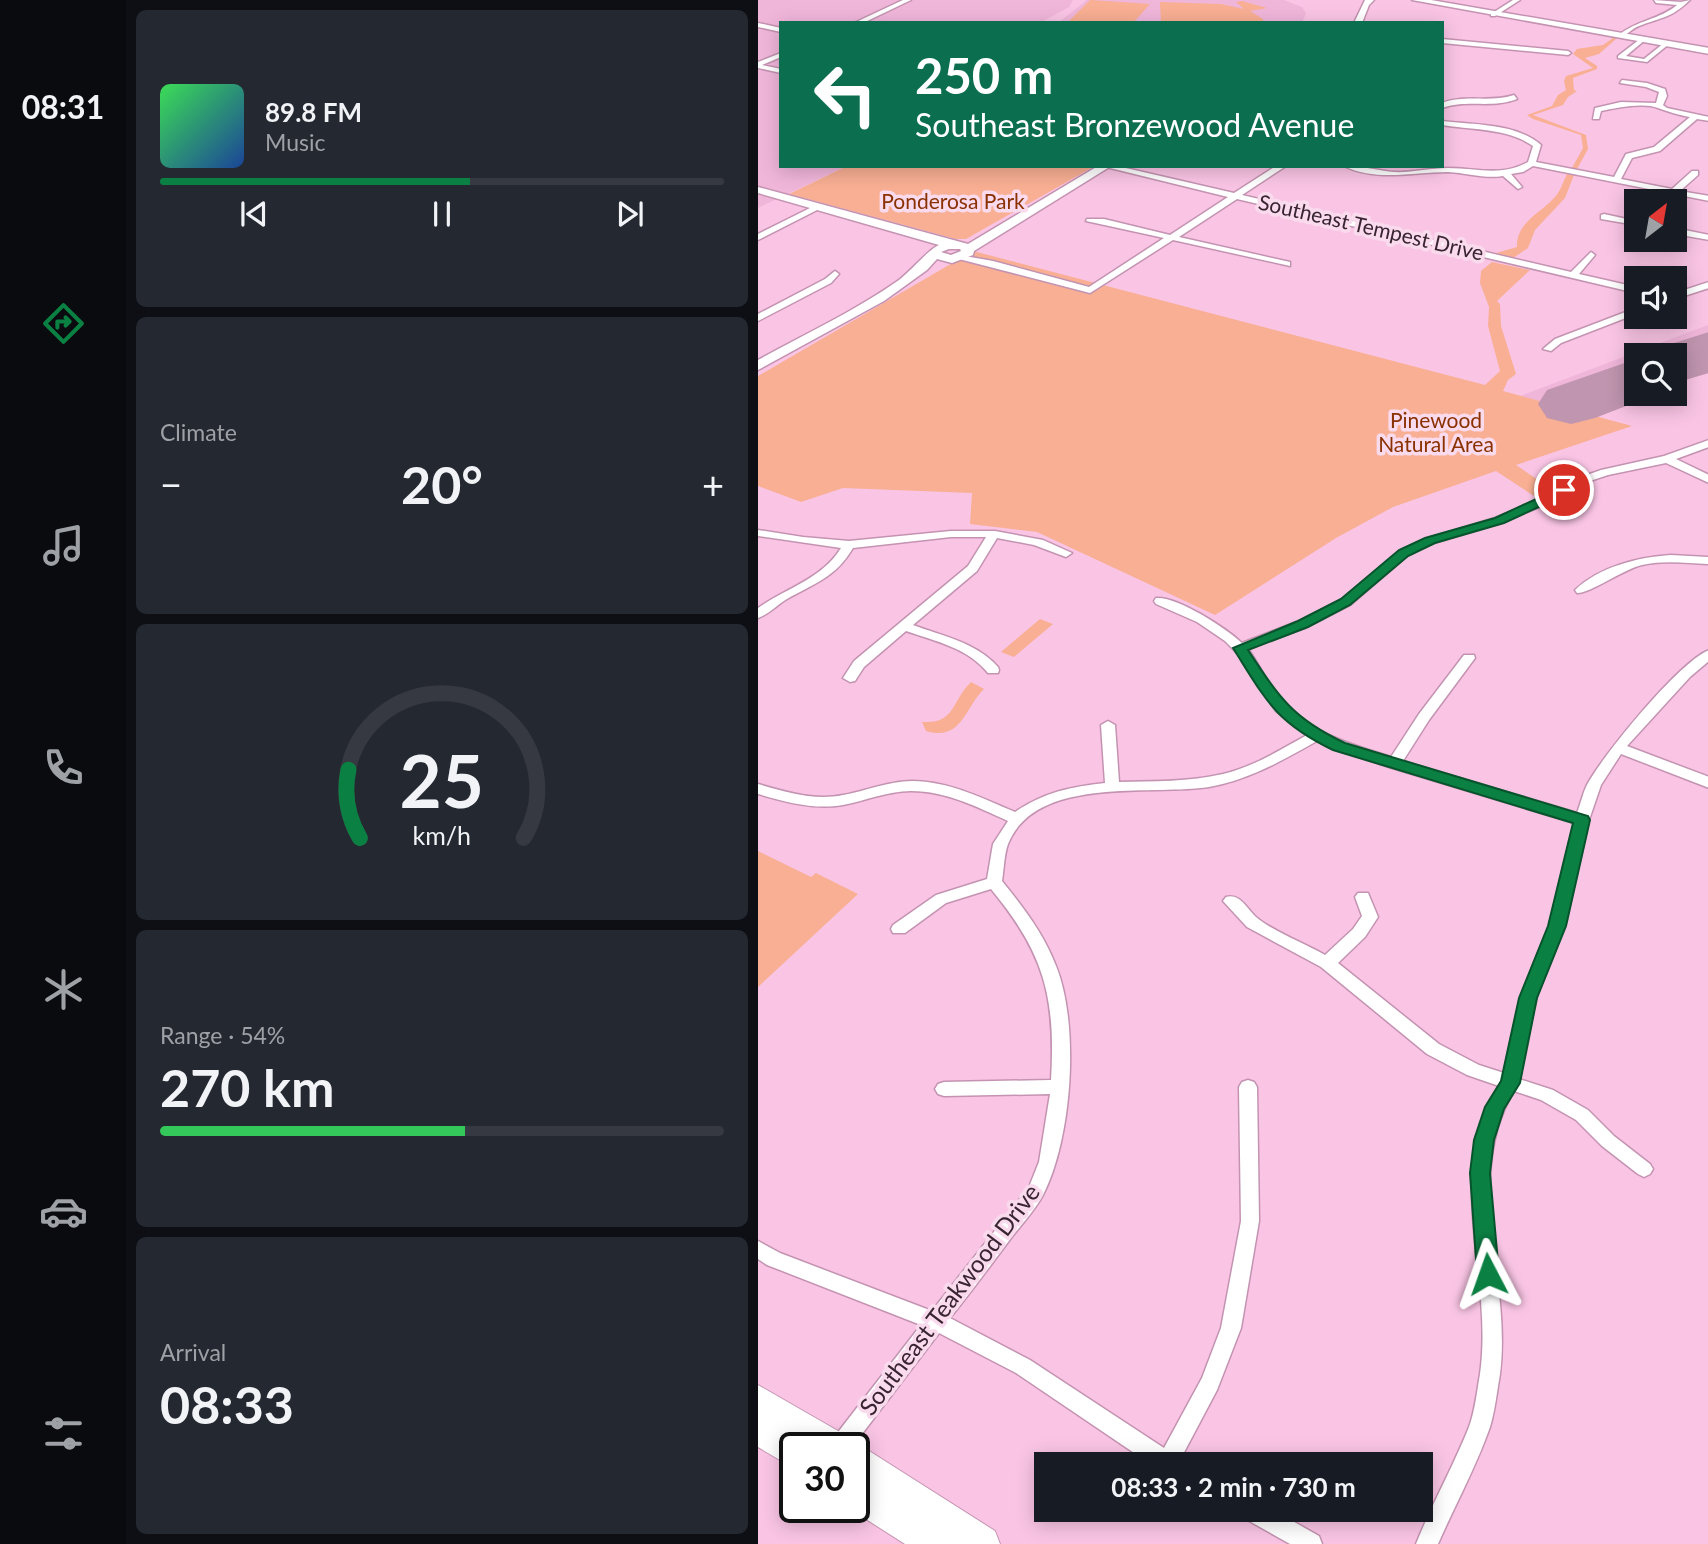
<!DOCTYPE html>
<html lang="en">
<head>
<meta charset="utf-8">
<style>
	body { margin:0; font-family:Lato,sans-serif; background:#242831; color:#f1f3f6; height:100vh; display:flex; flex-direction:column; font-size:26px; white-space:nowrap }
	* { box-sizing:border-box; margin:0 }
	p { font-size:23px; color:#9ea1a6 }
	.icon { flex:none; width:38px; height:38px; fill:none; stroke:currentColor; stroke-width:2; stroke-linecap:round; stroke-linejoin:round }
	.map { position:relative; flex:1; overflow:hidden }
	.panel { display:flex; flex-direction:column; gap:10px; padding:10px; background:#0d0f14; width:632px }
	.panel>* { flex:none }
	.hud { position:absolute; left:21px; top:21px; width:665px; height:147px; border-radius:0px; box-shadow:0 4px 18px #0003; background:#0b6e4f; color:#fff; overflow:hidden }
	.needle { width:46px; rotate:31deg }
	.tools { position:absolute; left:866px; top:189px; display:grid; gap:14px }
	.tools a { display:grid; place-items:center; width:63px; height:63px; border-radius:0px; background:#171b24; box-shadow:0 4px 18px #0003; font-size:35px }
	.speed { position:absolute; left:21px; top:1432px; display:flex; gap:14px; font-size:35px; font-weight:700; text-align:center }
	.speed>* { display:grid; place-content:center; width:91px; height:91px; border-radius:50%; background:#171b24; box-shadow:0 4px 18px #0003; line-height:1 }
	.speed .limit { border:4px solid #111; border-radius:10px; background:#fff; color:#111 }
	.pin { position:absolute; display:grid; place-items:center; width:60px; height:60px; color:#fff; margin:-30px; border:4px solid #fff; border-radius:50%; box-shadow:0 2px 7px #0007 }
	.me { position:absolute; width:77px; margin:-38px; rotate:356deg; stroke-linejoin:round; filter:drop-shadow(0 0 5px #0008) }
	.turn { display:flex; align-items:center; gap:24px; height:147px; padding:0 21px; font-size:32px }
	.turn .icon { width:91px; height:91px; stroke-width:2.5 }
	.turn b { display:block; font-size:49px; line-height:60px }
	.big { font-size:52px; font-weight:700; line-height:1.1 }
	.panel .tile { flex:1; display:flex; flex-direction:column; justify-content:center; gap:10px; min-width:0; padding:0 24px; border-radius:10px; background:#242831 }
	.panel .dial { align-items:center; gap:0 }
	.dial svg { height:182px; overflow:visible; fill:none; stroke:#363941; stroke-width:7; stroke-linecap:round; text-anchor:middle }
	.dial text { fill:#f1f3f6; stroke:none }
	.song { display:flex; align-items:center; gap:21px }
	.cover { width:84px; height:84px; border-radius:10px; background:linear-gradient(135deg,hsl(130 70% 55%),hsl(220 70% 35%)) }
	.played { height:7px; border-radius:4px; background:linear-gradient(90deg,#0b8043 55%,#363941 55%) }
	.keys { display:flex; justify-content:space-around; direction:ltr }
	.heat { display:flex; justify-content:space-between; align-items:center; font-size:38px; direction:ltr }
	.charge { height:10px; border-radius:5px; background:linear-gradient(90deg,#34c759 54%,#363941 0) }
	.trip { position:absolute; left:276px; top:1452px; width:399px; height:70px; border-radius:0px; background:#171b24; box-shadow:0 4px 18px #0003; font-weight:700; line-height:70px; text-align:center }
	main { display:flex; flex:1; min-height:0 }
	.tabs { display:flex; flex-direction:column; width:126px; justify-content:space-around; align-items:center; background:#090b0e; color:#9ea1a6 }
	.tabs .icon { width:49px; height:49px }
	.tabs .selected { color:#0b8043 }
	.tabs b { font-size:32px; color:#f1f3f6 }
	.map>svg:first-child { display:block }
</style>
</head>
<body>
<main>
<nav class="tabs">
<b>08:31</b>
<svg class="icon selected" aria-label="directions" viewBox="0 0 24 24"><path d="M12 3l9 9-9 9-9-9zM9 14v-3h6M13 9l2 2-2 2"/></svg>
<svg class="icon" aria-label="music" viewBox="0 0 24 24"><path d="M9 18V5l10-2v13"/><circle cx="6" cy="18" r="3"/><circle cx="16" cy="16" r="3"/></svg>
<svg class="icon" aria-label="phone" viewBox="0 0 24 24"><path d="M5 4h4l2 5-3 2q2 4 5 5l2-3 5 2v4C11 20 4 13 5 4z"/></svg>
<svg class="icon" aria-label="climate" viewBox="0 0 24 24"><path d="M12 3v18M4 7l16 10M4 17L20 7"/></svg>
<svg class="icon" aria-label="car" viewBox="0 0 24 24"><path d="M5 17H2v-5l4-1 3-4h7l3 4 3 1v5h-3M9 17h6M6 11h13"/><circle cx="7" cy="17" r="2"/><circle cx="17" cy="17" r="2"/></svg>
<svg class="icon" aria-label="filters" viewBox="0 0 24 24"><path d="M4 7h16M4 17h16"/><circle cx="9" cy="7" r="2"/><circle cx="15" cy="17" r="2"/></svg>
</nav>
<section class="panel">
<div class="tile">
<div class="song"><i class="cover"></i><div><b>89.8 FM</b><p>Music</p></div></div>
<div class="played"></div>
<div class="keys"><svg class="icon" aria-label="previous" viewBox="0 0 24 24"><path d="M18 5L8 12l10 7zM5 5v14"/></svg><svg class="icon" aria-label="pause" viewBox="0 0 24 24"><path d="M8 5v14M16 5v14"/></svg><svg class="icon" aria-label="next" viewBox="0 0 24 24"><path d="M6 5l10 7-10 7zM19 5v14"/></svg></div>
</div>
<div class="tile"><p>Climate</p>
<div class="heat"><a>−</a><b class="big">20°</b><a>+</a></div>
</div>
<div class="tile dial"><svg viewBox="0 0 100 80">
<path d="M14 69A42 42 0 1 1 86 69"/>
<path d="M14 69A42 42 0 0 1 9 39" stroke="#0b8043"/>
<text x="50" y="56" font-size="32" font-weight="700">25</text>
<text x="50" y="72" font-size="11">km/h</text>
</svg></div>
<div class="tile"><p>Range · 54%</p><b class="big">270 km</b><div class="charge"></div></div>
<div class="tile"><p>Arrival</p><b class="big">08:33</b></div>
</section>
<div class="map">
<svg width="951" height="1544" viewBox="0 0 951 1544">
	<rect width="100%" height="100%" fill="#fac5e5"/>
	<!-- built -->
	<g fill="#f0b6da">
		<path d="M0 0H315L311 7 282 23H23V166H89L0 208Z"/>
		<path d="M329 0H526L544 7 548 13 544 23H300Z"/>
		<path d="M950 325V365L917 378V355H878V393L825 413 762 396Z"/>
	</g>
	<!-- green -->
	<g fill="#f8af93">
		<path d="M332 0H333L392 4 375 23H309Z"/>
		<path d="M484 1 509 8 492 11 505 19V23H403L402 2 463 4 486 9 478 2Z"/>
		<path d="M855 38H859L841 54 827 58 839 66V69L815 78 816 90 819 91 810 97 805 105 775 115 828 135 830 149 819 169 814 168 825 148 823 135 775 119 769 115 794 106 800 95 808 90 806 81 808 76 835 68 815 54 819 49 845 45Z"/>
		<path d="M89 166H337L208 239H198L31 194Z"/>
		<path d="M809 174 816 175 807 198 777 230 770 248 755 258 738 253 759 247C758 223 781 214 795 199 802 193 805 182 809 174Z"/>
		<path d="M215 251 727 385 742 371 730 326 731 307 722 283 723 271 734 262 772 270 739 301 742 304 743 326 758 374 750 380 745 391 874 426 758 465 792 488 776 496 738 471 635 507 578 538 457 615 279 532 212 524 214 493 85 488 43 502 0 486V376Z"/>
		<path d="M282 619 295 624 256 657 243 652Z"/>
		<path d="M213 682 226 689C207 707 204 742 168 731L164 722C198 724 193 701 213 682Z"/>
		<path d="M0 851 53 877 58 873 100 894 0 987Z"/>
	</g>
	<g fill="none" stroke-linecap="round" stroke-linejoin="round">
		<!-- runway -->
		<g fill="#c095af" fill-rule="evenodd">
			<path d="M951 332V373L917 383V355H891L894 350Z"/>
			<path d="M878 359V394H899L837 418 813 424 789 418 780 404 789 390Z"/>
		</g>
		<defs>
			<g id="street">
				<path d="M145 0H153L105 23H96Z"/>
				<path d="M755 0H762L737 16H733V14Z"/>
				<path d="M896 0 923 2 932 0C912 19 904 17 881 26 873 29 869 36 861 37V35C879 20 901 20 919 5L898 3Z"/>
				<path d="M0 23 23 28V32L0 27Z"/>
				<path d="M684 39 810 51 813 53 810 55 684 43Z"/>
				<path d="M882 39 887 40 868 56 886 59 906 43 911 44 889 62 860 58V56Z"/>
				<path d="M23 53V57L4 65 23 69V73L0 68V62Z"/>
				<path d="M864 80 889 83 907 89 909 96 905 105 909 108 951 117V121L939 119 902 151 874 158 863 179 914 189 934 171H940V175L922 191 951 196V201L775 166 765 172 753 174 764 187 760 189 745 176C727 179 709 173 690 172 656 172 618 182 586 166 603 166 619 170 635 172 653 173 672 168 690 168 719 168 743 177 770 162L775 146C749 128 714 130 684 125V121C716 125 758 123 783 145L778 162 856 177 868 154 896 147 932 117C920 115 911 112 900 108 886 102 857 108 843 111L841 119H835L837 108 863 102 898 103 901 92 888 87 862 83Z"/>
				<path d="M756 95 759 99C734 109 710 99 684 108V103C708 94 732 103 756 95Z"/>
				<path d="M344 166H359L476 193 518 166H528L484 195 813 272 833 252 837 255 821 274 878 287V293L479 199 421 237 532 262V266L415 240 332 293 197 258 201 255 235 261 331 287 406 238 328 221 329 219H346L412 235 470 197Z"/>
				<path d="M58 205 65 207 0 240V234Z"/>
				<path d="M846 214 878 221V225L843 219V215Z"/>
				<path d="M917 228 951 235V240L917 234Z"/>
				<path d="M77 271 81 274 73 283 0 321V314L67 279Z"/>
				<path d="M951 282V288L917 299V293Z"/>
				<path d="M878 308V314L803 343 793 351 785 349 797 339Z"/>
				<path d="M951 440V447L918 459 951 475V483L908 463 850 475 823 484 798 500 745 522 676 543 650 555 592 605 549 627 490 649C501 664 508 681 520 696 548 732 591 744 633 757L661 714 706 655H716L717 658 671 720 645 761 819 813C823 803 825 792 830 783 847 753 921 662 951 650V661L932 677 869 746 951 777V788L863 754 843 785 831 820 807 926 778 998 761 1079 795 1090 830 1110 856 1136 892 1164 895 1169 892 1174 886 1177 880 1174 844 1146 818 1120 783 1100 756 1091C704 1176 754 1281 742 1374 739 1391 737 1411 732 1427 718 1467 697 1505 680 1544H658C674 1504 695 1467 711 1427 717 1411 719 1391 722 1374 736 1278 685 1174 741 1086L709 1075 669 1054 563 967 489 927 465 901 468 897C482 893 489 909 498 917 514 931 548 944 567 955L595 929 604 916 597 897 600 893H610L620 917 607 937 580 963 681 1044 721 1065 746 1073 762 998 791 926 816 823 631 767 576 749 559 741C525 760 491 780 451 787 392 796 278 775 250 844 246 855 246 869 244 881 265 907 286 934 298 966 322 1025 314 1139 285 1195 277 1210 264 1224 253 1238 233 1265 213 1292 192 1318L272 1360 406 1448 444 1378 463 1328 483 1221 481 1087 484 1082 490 1080 496 1082 499 1087 501 1221 483 1328 459 1390 422 1460 424 1465H394L258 1373 181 1333 94 1447H71L74 1440 163 1325 9 1265 0 1259V1241L22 1253 174 1311 271 1187 281 1162 292 1094 186 1096 180 1094 177 1089 180 1084 186 1082 293 1080C298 997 286 953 233 889L188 903 147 933H135L133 929 135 925 178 895 229 879 235 844 250 821C219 807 188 791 153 791 129 791 107 801 85 805 56 810 28 802 0 794V784C28 792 56 801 85 795 108 791 130 781 154 781 190 781 224 798 257 812 287 792 312 787 347 783L343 725 350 721 357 725 361 782C395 781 431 782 465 774 495 767 522 750 549 735L518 711 481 655 467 641 439 622 398 604 396 601 398 598C419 596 468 628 484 643L541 621 584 599 642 551 668 539 737 518 790 496 815 480 843 470 906 456Z"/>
				<path d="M0 530 45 537 91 541 193 531H237L285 540 314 553 308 557 276 545 239 538 219 571 155 625C184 636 218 642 240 667L241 670 240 673H230C210 648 177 641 148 631L106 667 97 681 92 682 85 678 96 661 210 566 228 537H193L95 548C77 578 57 583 29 599 19 605 11 614 0 618V608C28 588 64 579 83 548L0 536Z"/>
				<path d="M913 555 951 557V564C928 563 906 560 884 565 866 569 831 594 819 593L817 590C841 567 880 557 913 555Z"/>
				<path d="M483 1510H515L561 1536 564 1544H532L486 1518Z"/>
			</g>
			<g id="secondary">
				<path d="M607 0H616L611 5 604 23H596Z"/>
				<path d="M654 0H673L951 48V54Z"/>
				<path d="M340 166H353L216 251 215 255 194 263 179 259 169 270 126 301 0 370V360C47 334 97 311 141 280 153 271 171 249 181 245L0 193V187L210 244ZM191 249H202L203 251 193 255 183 252Z"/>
			</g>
			<path id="primary" d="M0 1385 87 1435 91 1446 96 1444 108 1449 237 1531 242 1544H147L89 1507H96V1447H37V1469L0 1447Z"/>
		</defs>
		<!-- street casing -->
		<use href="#street" stroke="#c493b1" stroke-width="3"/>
		<!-- secondary casing -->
		<use href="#secondary" stroke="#c493b1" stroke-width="3"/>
		<!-- primary casing -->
		<use href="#primary" stroke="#c493b1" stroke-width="2"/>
		<!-- street -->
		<use href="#street" fill="#fff" fill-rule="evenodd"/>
		<!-- secondary -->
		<use href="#secondary" fill="#fff" fill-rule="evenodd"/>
		<!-- primary -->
		<use href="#primary" fill="#fff" fill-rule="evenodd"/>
	</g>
	<!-- route -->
	<path fill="#0b8043" stroke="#07532c" stroke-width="2" d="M806 486 813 490 811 493 746 523 677 543 650 556 592 605 550 627 490 650C521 697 534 718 587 743L830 816 832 820 808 926 779 998 762 1083 746 1109 736 1140 732 1173 741 1274 737 1281 730 1284 722 1281 719 1274 712 1173 716 1140 727 1107 743 1081 761 998 790 926 815 823 575 750C517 722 508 700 475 648L540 621 583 599 641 550 667 538 737 518Z"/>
	<g text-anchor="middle" stroke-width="7" stroke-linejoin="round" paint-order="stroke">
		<!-- far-park labels -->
		<g font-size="21" fill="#8a3102" stroke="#fadaed">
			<text x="195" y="209">Ponderosa Park</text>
			<text x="678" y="428">Pinewood<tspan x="678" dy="24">Natural Area</tspan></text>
		</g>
		<!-- far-street labels -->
		<g font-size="21" fill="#392531" stroke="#fadaed">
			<text transform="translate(613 228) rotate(13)" y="7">Southeast Tempest Drive</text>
		</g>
		<!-- street labels -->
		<g font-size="24" fill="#392531" stroke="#fadaed">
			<text transform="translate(192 1300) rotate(-53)" y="8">Southeast Teakwood Drive</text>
		</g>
	</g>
</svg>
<div class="tools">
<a><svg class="needle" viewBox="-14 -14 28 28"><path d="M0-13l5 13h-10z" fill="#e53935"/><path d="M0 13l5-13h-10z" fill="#9ea1a6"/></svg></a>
<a><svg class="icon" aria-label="sound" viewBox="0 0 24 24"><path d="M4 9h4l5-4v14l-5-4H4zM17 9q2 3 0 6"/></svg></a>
<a><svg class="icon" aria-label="search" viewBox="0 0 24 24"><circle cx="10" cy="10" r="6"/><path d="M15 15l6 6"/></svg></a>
</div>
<div class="speed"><div class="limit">30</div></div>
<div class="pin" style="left:806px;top:490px;background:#d93025"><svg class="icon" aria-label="arrive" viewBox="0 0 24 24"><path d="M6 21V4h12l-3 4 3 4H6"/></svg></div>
<svg class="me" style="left:730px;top:1274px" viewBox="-20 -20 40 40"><path d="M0-17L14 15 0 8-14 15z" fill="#0b8043" stroke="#fff" stroke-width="4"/></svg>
<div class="trip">08:33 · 2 min · 730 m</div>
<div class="hud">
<div class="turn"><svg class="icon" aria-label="left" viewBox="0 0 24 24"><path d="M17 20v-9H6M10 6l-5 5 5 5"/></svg><div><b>250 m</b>Southeast Bronzewood Avenue</div></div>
</div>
</div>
</main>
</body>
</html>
